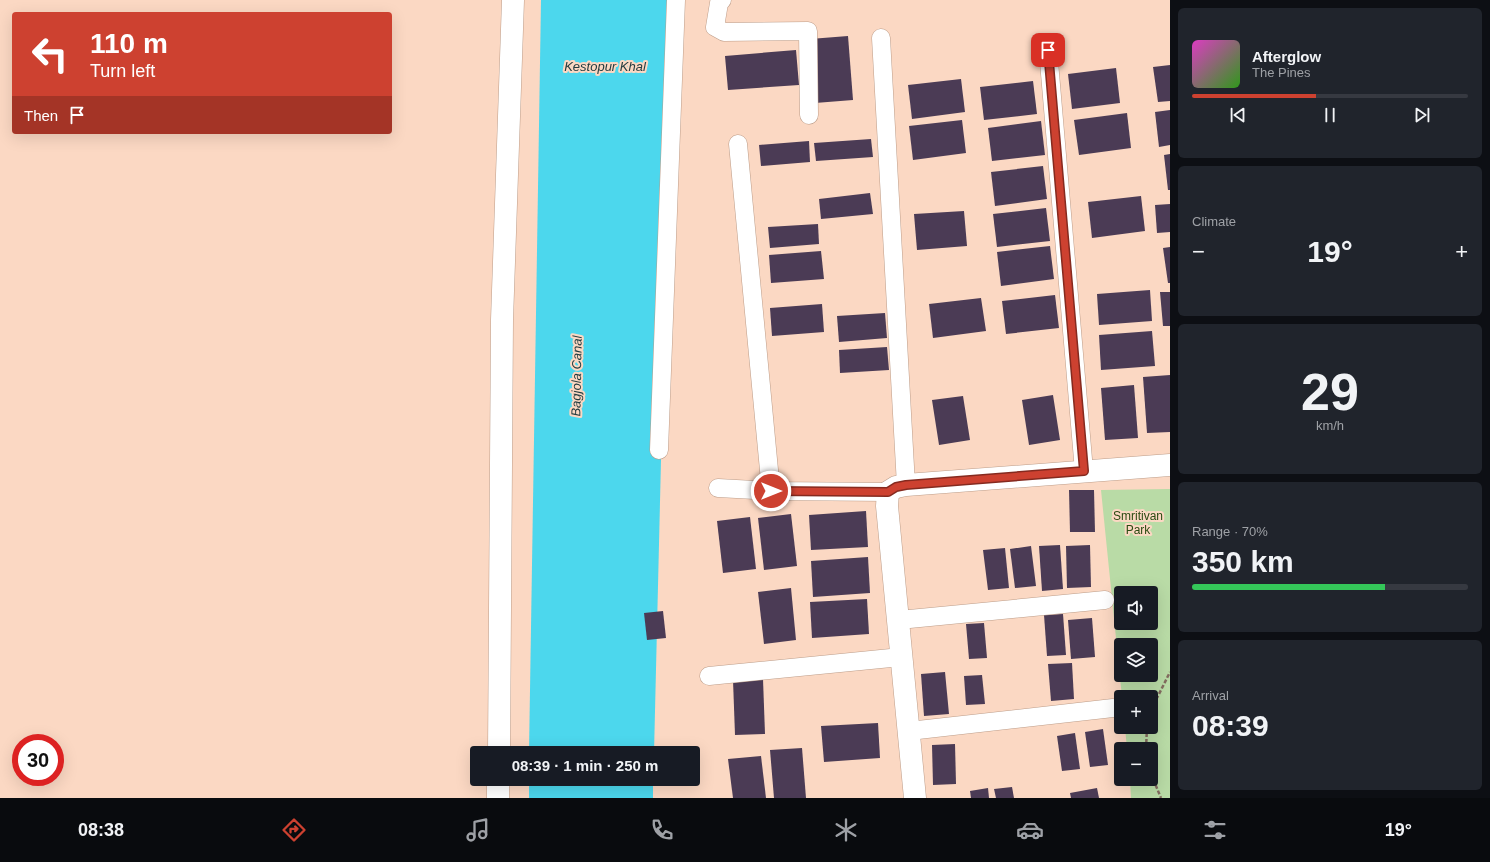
<!DOCTYPE html>
<html lang="en">
<head>
<meta charset="utf-8">
<style>
	body { margin:0; font-family:Helvetica,sans-serif; background:#20242c; color:#f1f3f6; height:100vh; display:flex; flex-direction:column; font-size:15px; white-space:nowrap }
	* { box-sizing:border-box; margin:0 }
	p { font-size:13px; color:#9ea1a6 }
	.icon { flex:none; width:22px; height:22px; fill:none; stroke:currentColor; stroke-width:2; stroke-linecap:round; stroke-linejoin:round }
	.map { position:relative; flex:1; overflow:hidden }
	.details { display:flex; flex-direction:column; gap:8px; padding:8px; background:#0d0f14; width:320px }
	.details>* { flex:none }
	.top-card { position:absolute; left:12px; top:12px; width:380px; height:122px; border-radius:4px; box-shadow:0 4px 16px #0002; background:#cd4130; color:#fff; overflow:hidden }
	.tools { position:absolute; left:1114px; top:586px; display:grid; gap:8px }
	.tools a { display:grid; place-items:center; width:44px; height:44px; border-radius:4px; background:#171b24; box-shadow:0 4px 16px #0002; font-size:20px }
	.speed { position:absolute; left:12px; top:734px; display:flex; gap:8px; font-size:20px; font-weight:700; text-align:center }
	.speed>* { display:grid; place-content:center; width:52px; height:52px; border-radius:50%; background:#171b24; box-shadow:0 4px 16px #0002; line-height:1 }
	.speed .limit { border:6px solid #d22; background:#fff; color:#111 }
	.pin { position:absolute; display:grid; place-items:center; width:34px; height:34px; color:#fff; margin:-17px; border-radius:8px; box-shadow:0 2px 6px #0006 }
	.me { position:absolute; width:44px; margin:-22px; rotate:90deg; stroke-linejoin:round; filter:drop-shadow(0 0 3px #0008) }
	.turn { display:flex; align-items:center; gap:14px; height:84px; padding:0 12px; font-size:18px }
	.turn .icon { width:52px; height:52px; stroke-width:2.5 }
	.turn b { display:block; font-size:28px; line-height:34px }
	.then { display:flex; align-items:center; height:38px; padding:0 12px; background:#0003; gap:8px; font-size:15px }
	.big { font-size:30px; font-weight:600; line-height:1.1 }
	.details .tile { flex:1; display:flex; flex-direction:column; justify-content:center; gap:6px; min-width:0; padding:0 14px; border-radius:6px; background:#20242c }
	.details .dial { align-items:center; gap:0 }
	.dial b { font-size:52px; line-height:1 }
	.song { display:flex; align-items:center; gap:12px }
	.cover { width:48px; height:48px; border-radius:6px; background:linear-gradient(135deg,hsl(310 70% 55%),hsl(110 70% 35%)) }
	.played { height:4px; border-radius:2px; background:linear-gradient(90deg,#cd4130 45%,#363941 45%) }
	.keys { display:flex; justify-content:space-around; direction:ltr }
	.heat { display:flex; justify-content:space-between; align-items:center; font-size:22px; direction:ltr }
	.charge { height:6px; border-radius:3px; background:linear-gradient(90deg,#34c759 70%,#363941 0) }
	.trip { position:absolute; left:470px; top:746px; width:230px; height:40px; border-radius:4px; background:#171b24; box-shadow:0 4px 16px #0002; font-weight:600; line-height:40px; text-align:center }
	.tabs { display:flex; height:64px; justify-content:space-around; align-items:center; background:#090b0e; color:#9ea1a6 }
	.tabs .icon { width:28px; height:28px }
	.tabs .on { color:#cd4130 }
	.tabs b { font-size:18px; color:#f1f3f6 }
	main { display:flex; flex:1; min-height:0 }
	.map>svg:first-child { display:block }
</style>
</head>
<body>
<main>
<div class="map">
<svg width="1170" height="798" viewBox="0 0 1170 798">
	<rect width="100%" height="100%" fill="#fbd8c3"/>
	<!-- green -->
	<path fill="#b9dba6" fill-rule="evenodd" d="M1170 489V798H1131L1130 779H1151V749H1127L1125 727H1151V697H1122L1101 490ZM1121 593H1151V623H1121ZM1121 645H1151V675H1121Z"/>
	<!-- water -->
	<g fill="#4cd7ed">
		<path d="M541 0H672L654 753H529Z"/>
		<rect x="529" y="779" width="124" height="19"/>
	</g>
	<!-- building -->
	<g fill="#4b3b55">
		<path d="M848 36 853 100 815 103 810 39Z"/>
		<path d="M796 50 799 85 728 90 725 56Z"/>
		<path d="M1170 65V101L1158 102 1153 67Z"/>
		<path d="M1116 68 1120 103 1072 109 1068 74Z"/>
		<path d="M961 79 965 112 912 119 908 85Z"/>
		<path d="M1033 81 1037 114 984 120 980 87Z"/>
		<path d="M1170 110V145L1159 147 1155 112Z"/>
		<path d="M1127 113 1131 148 1079 155 1074 120Z"/>
		<path d="M962 120 966 153 913 160 909 126Z"/>
		<path d="M1041 121 1045 155 992 161 988 128Z"/>
		<path d="M871 139 873 157 816 161 814 143Z"/>
		<path d="M809 141 810 162 761 166 759 145Z"/>
		<path d="M1170 154V190H1168L1164 155Z"/>
		<path d="M1043 166 1047 199 995 206 991 172Z"/>
		<path d="M870 193 873 214 821 219 819 199Z"/>
		<path d="M1141 196 1145 231 1092 238 1088 202Z"/>
		<path d="M1170 204V232L1157 233 1155 205Z"/>
		<path d="M1046 208 1050 241 997 247 993 214Z"/>
		<path d="M964 211 967 246 917 250 914 214Z"/>
		<path d="M818 224 819 244 770 248 768 227Z"/>
		<path d="M1050 246 1054 279 1001 286 997 252Z"/>
		<path d="M1170 247V283H1168L1163 248Z"/>
		<path d="M821 251 824 279 771 283 769 255Z"/>
		<path d="M1150 290 1152 321 1099 325 1097 294Z"/>
		<path d="M1160 292H1170V326H1163Z"/>
		<path d="M1055 295 1059 328 1006 334 1002 301Z"/>
		<path d="M981 298 986 331 933 338 929 304Z"/>
		<path d="M822 304 824 332 772 336 770 308Z"/>
		<path d="M885 313 887 338 839 342 837 316Z"/>
		<path d="M1152 331 1155 366 1101 370 1099 335Z"/>
		<path d="M887 347 889 370 840 373 839 350Z"/>
		<path d="M1170 375V432L1147 433 1143 377Z"/>
		<path d="M1134 385 1138 438 1105 440 1101 388Z"/>
		<path d="M1053 395 1060 440 1029 445 1022 400Z"/>
		<path d="M963 396 970 440 939 445 932 400Z"/>
		<path d="M1069 490H1094L1095 532H1070Z"/>
		<path d="M866 511 868 547 811 550 809 515Z"/>
		<path d="M791 514 797 566 764 570 758 518Z"/>
		<path d="M750 517 756 569 723 573 717 521Z"/>
		<path d="M1060 545 1063 589 1042 591 1039 546Z"/>
		<path d="M1090 545 1091 587 1067 588 1066 546Z"/>
		<path d="M1031 546 1036 586 1015 588 1010 549Z"/>
		<path d="M1005 548 1009 588 988 590 983 550Z"/>
		<path d="M868 557 870 593 813 597 811 561Z"/>
		<path d="M791 588 796 640 764 644 758 592Z"/>
		<path d="M867 599 869 634 812 638 810 602Z"/>
		<path d="M663 611 666 638 647 640 644 613Z"/>
		<path d="M1063 614 1066 655 1047 656 1044 615Z"/>
		<path d="M1092 618 1095 657 1071 659 1068 620Z"/>
		<path d="M984 623 987 658 969 659 966 624Z"/>
		<path d="M1072 663 1074 699 1051 701 1048 664Z"/>
		<path d="M945 672 949 714 924 716 921 674Z"/>
		<path d="M982 675 985 704 966 705 964 676Z"/>
		<path d="M763 679 765 734 735 735 733 680Z"/>
		<path d="M878 723 880 758 824 762 821 726Z"/>
		<path d="M1103 729 1108 765 1090 767 1085 732Z"/>
		<path d="M1075 733 1080 769 1062 771 1057 736Z"/>
		<path d="M955 744 956 784 933 785 932 745Z"/>
		<path d="M802 748 806 798H774L770 750Z"/>
		<path d="M761 756 766 798H733L728 759Z"/>
		<path d="M1012 787 1014 798H996L994 789Z"/>
		<path d="M988 788 989 798H971L970 791Z"/>
		<path d="M1097 788 1099 798H1071L1070 793Z"/>
	</g>
	<g fill="none" stroke-linecap="round" stroke-linejoin="round">
		<defs>
			<g id="minor">
				<path d="M722 0 719 3 715 27 724 32 808 31 809 115"/>
				<path d="M881 38 906 485"/>
				<path d="M1048 50 1084 471"/>
				<path d="M738 144 771 491"/>
				<path d="M659 450 676 0"/>
				<path d="M718 488 771 491 888 492"/>
				<path d="M899 620 1105 600"/>
				<path d="M709 676 901 657"/>
				<path d="M909 731 1113 708"/>
			</g>
			<g id="tertiary">
				<path d="M499 753 502 320 513 0"/>
				<path d="M498 798V779"/>
				<path d="M915 798 887 506 888 492 896 487 906 485 1170 465"/>
			</g>
		</defs>
		<!-- minor casing -->
		<use href="#minor" stroke="#bd9d89" stroke-width="19"/>
		<!-- tertiary casing -->
		<use href="#tertiary" stroke="#bd9d89" stroke-width="23"/>
		<!-- path -->
		<g stroke="#836c5f" stroke-width="2.5" stroke-dasharray="4 2" stroke-linecap="butt">
			<path d="M1151 710 1170 672"/>
			<path d="M1146 749 1147 727"/>
			<path d="M1151 774 1161 798"/>
		</g>
		<!-- minor -->
		<use href="#minor" stroke="#fff" stroke-width="18"/>
		<!-- tertiary -->
		<use href="#tertiary" stroke="#fff" stroke-width="22"/>
	</g>
	<g fill="none" stroke-linecap="round" stroke-linejoin="round">
		<defs>
			<path id="route" d="M771 491 888 492 896 487 906 485 1084 471 1048 50"/>
		</defs>
		<!-- route casing -->
		<use href="#route" stroke="#852a1f" stroke-width="10"/>
		<!-- route -->
		<use href="#route" stroke="#cd4130" stroke-width="7"/>
	</g>
	<g text-anchor="middle" stroke-width="4" stroke-linejoin="round" paint-order="stroke">
		<!-- park labels -->
		<g font-size="12" fill="#2b4b13" stroke="#fbd8c3">
			<text x="1138" y="520">Smritivan<tspan x="1138" dy="14">Park</tspan></text>
		</g>
		<!-- water labels -->
		<g font-size="13" font-style="italic" fill="#243c40" stroke="#fbd8c3">
			<text x="605" y="71">Kestopur Khal</text>
			<text transform="translate(576 376) rotate(-89)" y="5">Bagjola Canal</text>
		</g>
	</g>
</svg>
<div class="tools">
<a><svg class="icon" aria-label="sound" viewBox="0 0 24 24"><path d="M4 9h4l5-4v14l-5-4H4zM17 9q2 3 0 6"/></svg></a>
<a><svg class="icon" aria-label="layers" viewBox="0 0 24 24"><path d="M12 4l9 5-9 5-9-5zM3 14l9 5 9-5"/></svg></a>
<a>+</a>
<a>−</a>
</div>
<div class="speed"><div class="limit">30</div></div>
<div class="pin" style="left:1048px;top:50px;background:#d93025"><svg class="icon" aria-label="arrive" viewBox="0 0 24 24"><path d="M6 21V4h12l-3 4 3 4H6"/></svg></div>
<svg class="me" style="left:771px;top:491px" viewBox="-20 -20 40 40"><circle r="17" fill="#cd4130" stroke="#fff" stroke-width="3"/><path d="M0-11L8 9 0 5-8 9z" fill="#fff"/></svg>
<div class="trip">08:39 · 1 min · 250 m</div>
<div class="top-card">
<div class="turn"><svg class="icon" aria-label="left" viewBox="0 0 24 24"><path d="M17 20v-9H6M10 6l-5 5 5 5"/></svg><div><b>110 m</b>Turn left</div></div>
<div class="then">Then<svg class="icon" aria-label="arrive" viewBox="0 0 24 24"><path d="M6 21V4h12l-3 4 3 4H6"/></svg></div>
</div>
</div>
<section class="details">
<div class="tile">
<div class="song"><i class="cover"></i><div><b>Afterglow</b><p>The Pines</p></div></div>
<div class="played"></div>
<div class="keys"><svg class="icon" aria-label="previous" viewBox="0 0 24 24"><path d="M18 5L8 12l10 7zM5 5v14"/></svg><svg class="icon" aria-label="pause" viewBox="0 0 24 24"><path d="M8 5v14M16 5v14"/></svg><svg class="icon" aria-label="next" viewBox="0 0 24 24"><path d="M6 5l10 7-10 7zM19 5v14"/></svg></div>
</div>
<div class="tile"><p>Climate</p>
<div class="heat"><a>−</a><b class="big">19°</b><a>+</a></div>
</div>
<div class="tile dial"><b>29</b><p>km/h</p></div>
<div class="tile"><p>Range · 70%</p><b class="big">350 km</b><div class="charge"></div></div>
<div class="tile"><p>Arrival</p><b class="big">08:39</b></div>
</section>
</main>
<nav class="tabs">
<b>08:38</b>
<svg class="icon on" aria-label="directions" viewBox="0 0 24 24"><path d="M12 3l9 9-9 9-9-9zM9 14v-3h6M13 9l2 2-2 2"/></svg>
<svg class="icon" aria-label="music" viewBox="0 0 24 24"><path d="M9 18V5l10-2v13"/><circle cx="6" cy="18" r="3"/><circle cx="16" cy="16" r="3"/></svg>
<svg class="icon" aria-label="phone" viewBox="0 0 24 24"><path d="M5 4h4l2 5-3 2q2 4 5 5l2-3 5 2v4C11 20 4 13 5 4z"/></svg>
<svg class="icon" aria-label="climate" viewBox="0 0 24 24"><path d="M12 3v18M4 7l16 10M4 17L20 7"/></svg>
<svg class="icon" aria-label="car" viewBox="0 0 24 24"><path d="M5 17H2v-5l4-1 3-4h7l3 4 3 1v5h-3M9 17h6M6 11h13"/><circle cx="7" cy="17" r="2"/><circle cx="17" cy="17" r="2"/></svg>
<svg class="icon" aria-label="filters" viewBox="0 0 24 24"><path d="M4 7h16M4 17h16"/><circle cx="9" cy="7" r="2"/><circle cx="15" cy="17" r="2"/></svg>
<b>19°</b>
</nav>
</body>
</html>
